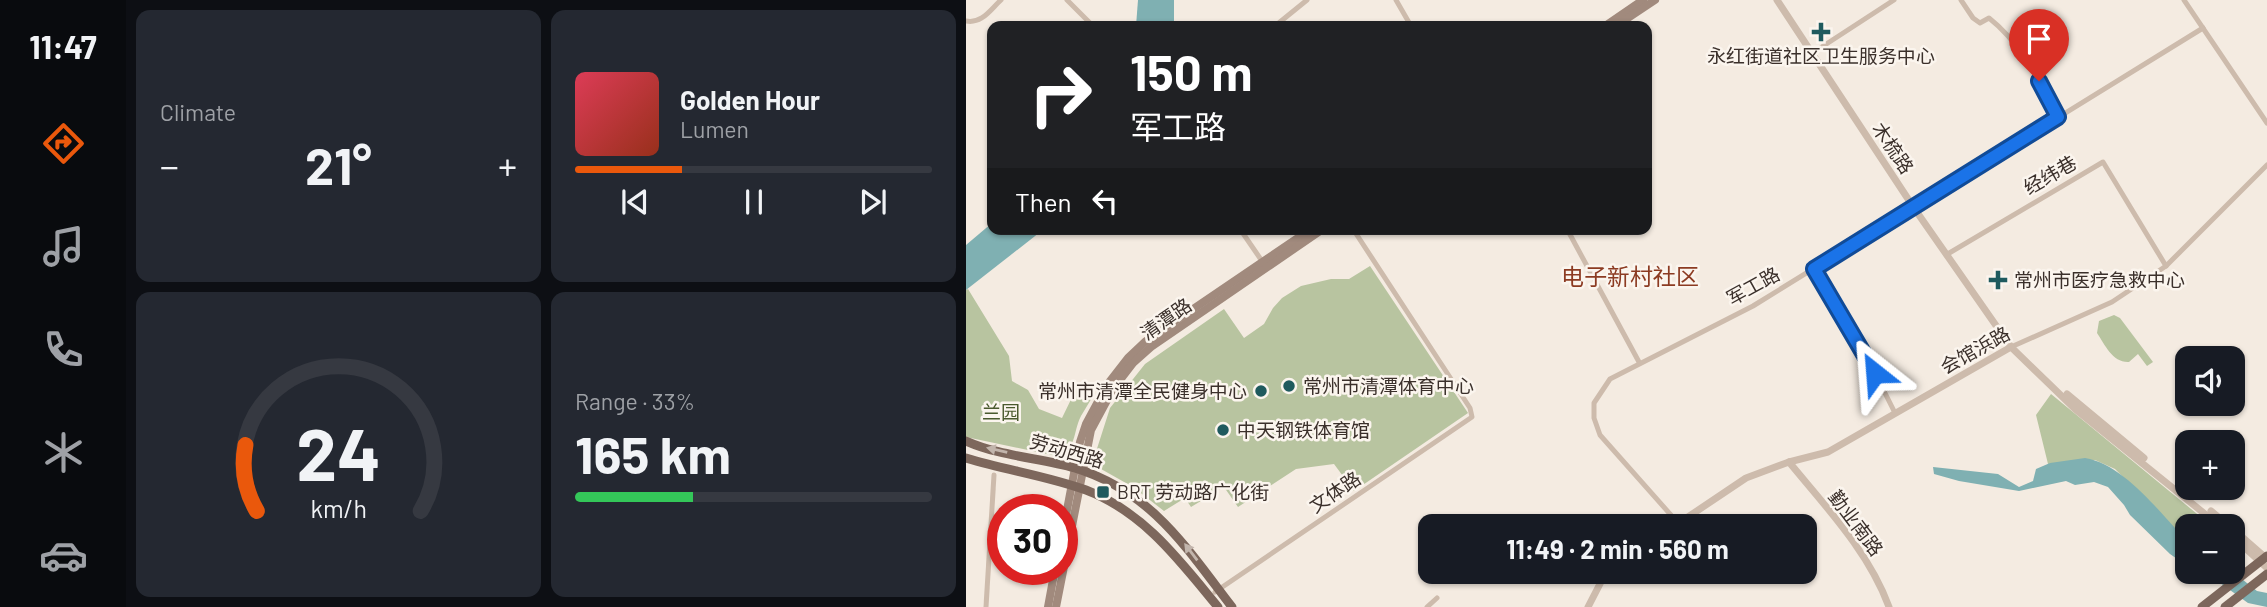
<!DOCTYPE html>
<html lang="en">
<head>
<meta charset="utf-8">
<style>
	body { margin:0; font-family:Barlow,"Noto Sans SC",sans-serif; background:#242831; color:#f1f3f6; height:100vh; display:flex; flex-direction:column; font-size:26px; white-space:nowrap }
	* { box-sizing:border-box; margin:0 }
	p { font-size:23px; color:#9ea1a6 }
	.icon { flex:none; width:38px; height:38px; fill:none; stroke:currentColor; stroke-width:2; stroke-linecap:round; stroke-linejoin:round }
	.map { position:relative; flex:1; overflow:hidden }
	.drawer { display:flex; flex-direction:column; gap:10px; padding:10px; background:#0d0f14; width:840px }
	.drawer>* { flex:none }
	.hud { position:absolute; left:21px; top:21px; width:665px; height:214px; border-radius:14px; box-shadow:0 2px 5px #0004; background:#202124; color:#fff; overflow:hidden }
	.tools { position:absolute; left:1209px; top:346px; display:grid; gap:14px }
	.tools a { display:grid; place-items:center; width:70px; height:70px; border-radius:14px; background:#171b24; box-shadow:0 2px 5px #0004; font-size:35px }
	.speed { position:absolute; left:21px; top:494px; display:flex; gap:14px; font-size:35px; font-weight:700; text-align:center }
	.speed>* { display:grid; place-content:center; width:91px; height:91px; border-radius:50%; background:#171b24; box-shadow:0 2px 5px #0004; line-height:1 }
	.speed .limit { border:10px solid #d22; background:#fff; color:#111 }
	.pin { position:absolute; display:grid; place-items:center; width:60px; height:60px; color:#fff; margin:-72px -30px; border-radius:50% 50% 50% 0; rotate:-45deg; box-shadow:0 0 7px #0007 }
	.pin .icon { rotate:45deg }
	.me { position:absolute; width:77px; margin:-38px; rotate:332deg; stroke-linejoin:round; filter:drop-shadow(0 0 5px #0008) }
	.turn { display:flex; align-items:center; gap:24px; height:147px; padding:0 28px; font-size:32px }
	.turn .icon { width:91px; height:91px; stroke-width:2.5 }
	.turn b { display:block; font-size:49px; line-height:60px }
	.then { display:flex; align-items:center; height:66px; padding:0 28px; background:#0003; gap:14px; font-size:26px }
	.big { font-size:52px; font-weight:700; line-height:1.1 }
	.drawer .card { flex:1; display:flex; flex-direction:column; justify-content:center; gap:10px; min-width:0; padding:0 24px; border-radius:14px; background:#242831 }
	.drawer .dial { align-items:center; gap:0 }
	.dial svg { height:182px; overflow:visible; fill:none; stroke:#363941; stroke-width:7; stroke-linecap:round; text-anchor:middle }
	.dial text { fill:#f1f3f6; stroke:none }
	.song { display:flex; align-items:center; gap:21px }
	.cover { width:84px; height:84px; border-radius:10px; background:linear-gradient(135deg,hsl(350 70% 55%),hsl(10 70% 35%)) }
	.played { height:7px; border-radius:4px; background:linear-gradient(90deg,#ea580c 30%,#363941 30%) }
	.keys { display:flex; justify-content:space-around; direction:ltr }
	.heat { display:flex; justify-content:space-between; align-items:center; font-size:38px; direction:ltr }
	.charge { height:10px; border-radius:5px; background:linear-gradient(90deg,#34c759 33%,#363941 0) }
	.drawer .tiles { flex:1; display:grid; gap:10px; grid-template-columns:repeat(2,1fr) }
	.trip { position:absolute; left:452px; top:514px; width:399px; height:70px; border-radius:14px; background:#171b24; box-shadow:0 2px 5px #0004; font-weight:700; line-height:70px; text-align:center }
	main { display:flex; flex:1; min-height:0 }
	.tabs { display:flex; flex-direction:column; width:126px; justify-content:space-around; align-items:center; background:#090b0e; color:#9ea1a6 }
	.tabs .icon { width:49px; height:49px }
	.tabs .selected { color:#ea580c }
	.tabs b { font-size:32px; color:#f1f3f6 }
	.map>svg:first-child { display:block }
</style>
</head>
<body>
<main>
<nav class="tabs">
<b>11:47</b>
<svg class="icon selected" aria-label="directions" viewBox="0 0 24 24"><path d="M12 3l9 9-9 9-9-9zM9 14v-3h6M13 9l2 2-2 2"/></svg>
<svg class="icon" aria-label="music" viewBox="0 0 24 24"><path d="M9 18V5l10-2v13"/><circle cx="6" cy="18" r="3"/><circle cx="16" cy="16" r="3"/></svg>
<svg class="icon" aria-label="phone" viewBox="0 0 24 24"><path d="M5 4h4l2 5-3 2q2 4 5 5l2-3 5 2v4C11 20 4 13 5 4z"/></svg>
<svg class="icon" aria-label="climate" viewBox="0 0 24 24"><path d="M12 3v18M4 7l16 10M4 17L20 7"/></svg>
<svg class="icon" aria-label="car" viewBox="0 0 24 24"><path d="M5 17H2v-5l4-1 3-4h7l3 4 3 1v5h-3M9 17h6M6 11h13"/><circle cx="7" cy="17" r="2"/><circle cx="17" cy="17" r="2"/></svg>
</nav>
<section class="drawer">
<div class="tiles">
<div class="card"><p>Climate</p>
<div class="heat"><a>−</a><b class="big">21°</b><a>+</a></div>
</div>
<div class="card">
<div class="song"><i class="cover"></i><div><b>Golden Hour</b><p>Lumen</p></div></div>
<div class="played"></div>
<div class="keys"><svg class="icon" aria-label="previous" viewBox="0 0 24 24"><path d="M18 5L8 12l10 7zM5 5v14"/></svg><svg class="icon" aria-label="pause" viewBox="0 0 24 24"><path d="M8 5v14M16 5v14"/></svg><svg class="icon" aria-label="next" viewBox="0 0 24 24"><path d="M6 5l10 7-10 7zM19 5v14"/></svg></div>
</div>
<div class="card dial"><svg viewBox="0 0 100 80">
<path d="M14 69A42 42 0 1 1 86 69"/>
<path d="M14 69A42 42 0 0 1 9 40" stroke="#ea580c"/>
<text x="50" y="56" font-size="32" font-weight="700">24</text>
<text x="50" y="72" font-size="11">km/h</text>
</svg></div>
<div class="card"><p>Range · 33%</p><b class="big">165 km</b><div class="charge"></div></div>
</div>
</section>
<div class="map">
<svg width="1301" height="607" viewBox="0 0 1301 607">
	<rect width="100%" height="100%" fill="#f4ebe1"/>
	<!-- green -->
	<g fill="#b8c4a0">
		<path d="M404 266 502 413 388 491 368 464 330 469 272 507 258 487 225 507 219 498 198 511 167 487 135 469 128 458 144 408 179 364 258 309 278 338 298 324 307 308 316 298 335 286 365 279H383Z"/>
		<path d="M2 289 43 356 46 381 62 390 73 409 96 418 112 385 127 396C123 403 119 409 115 416 106 434 112 448 90 456L0 437V290Z"/>
		<path d="M1148 315 1154 318 1187 362 1181 366 1172 354 1163 362C1147 363 1139 345 1131 333L1133 321Z"/>
		<path d="M1085 394 1247 527H1222L1221 541 1149 469 1129 460 1082 464 1070 415Z"/>
	</g>
	<!-- water -->
	<g fill="#7fb0b2">
		<path d="M172 0H208V26H170Z"/>
		<path d="M26 223V229H78L0 290V245Z"/>
		<path d="M1119 458C1158 464 1195 514 1221 541V559L1217 563 1204 554 1164 515 1158 505 1142 487 1128 482 1109 485 1100 481 1053 491 993 481 968 474 967 467 1032 474 1053 487 1067 481 1070 469 1084 463Z"/>
		<path d="M1245 572H1267L1291 591 1301 593V607L1282 603 1250 580Z"/>
	</g>
	<g fill="none" stroke-linecap="round" stroke-linejoin="round">
		<!-- minor -->
		<g stroke="#cdbbac" stroke-width="5">
			<path d="M101 0 127 26"/>
			<path d="M430 0 445 26"/>
			<path d="M995 0 1007 18 1014 23 1023 18C1056 44 1073 81 1092 117"/>
			<path d="M1218 0 1301 123"/>
			<path d="M0 21C16 24 24 10 35 0"/>
			<path d="M309 26 341 0"/>
			<path d="M845 54 928 0"/>
			<path d="M274 229 298 264"/>
			<path d="M601 229 673 362"/>
			<path d="M980 255 1137 162 1200 266"/>
			<path d="M848 269 899 353 929 413"/>
			<path d="M1045 347 1146 302 1200 266 1301 165"/>
			<path d="M712 523 634 435 628 418V403L644 379 787 306 1237 28"/>
			<path d="M249 592 506 417 504 408 387 229"/>
			<path d="M20 607 28 475"/>
			<path d="M461 607 471 598"/>
		</g>
		<!-- tertiary -->
		<g stroke="#cdbbac" stroke-width="7">
			<path d="M811 0 948 208 1045 347 1109 409 1255 527"/>
			<path d="M1101 394 1178 458"/>
			<path d="M823 462C860 507 903 552 923 607"/>
			<path d="M1245 511 1264 527"/>
			<path d="M707 527 780 478 823 462 862 452 1045 347"/>
			<path d="M1267 529 1301 559"/>
			<path d="M1267 537 1301 568"/>
			<path d="M622 607 637 578 645 572"/>
		</g>
		<!-- secondary -->
		<g stroke="#a18a7d" stroke-width="8">
			<path d="M639 26 677 0"/>
			<path d="M650 26 689 0"/>
			<path d="M96 536 114 442 120 424 141 385 162 358 180 341 345 229"/>
			<path d="M82 607 89 569"/>
			<path d="M90 607 125 430 147 389 167 363 185 347 357 229"/>
		</g>
		<!-- primary -->
		<g stroke="#7d675c" stroke-width="9">
			<path d="M0 441C33 456 74 458 109 468 186 492 219 546 266 607"/>
			<path d="M0 458C39 470 82 476 120 490 178 512 214 561 252 607"/>
			<path d="M1236 607 1301 556"/>
			<path d="M1259 607 1301 574"/>
		</g>
	</g>
	<!-- one-way arrows -->
	<defs><path id="oneway-solid" d="M-6-.8H1V-3.2L6.5 0L1 3.2V.8H-6Z" transform="scale(1.75)"/></defs>
	<g fill="#c2b5ac">
		<use href="#oneway-solid" transform="translate(31 450) rotate(-167)"/>
		<use href="#oneway-solid" transform="translate(225 552) rotate(-127)"/>
	</g>
	<g fill="none" stroke-linecap="round" stroke-linejoin="round">
		<defs>
			<path id="route" d="M909 373 848 269 1092 117 1073 81"/>
		</defs>
		<!-- route casing -->
		<use href="#route" stroke="#114b97" stroke-width="18"/>
		<!-- route -->
		<use href="#route" stroke="#1a73e8" stroke-width="12"/>
	</g>
	<!-- markers -->
	<g fill="#1f5a5e" stroke="#fbf5ee" stroke-width="2.5">
		<path d="M851.5 21.5h7v7h7v7h-7v7h-7v-7h-7v-7h7z"/>
		<path d="M1028.5 269.5h7v7h7v7h-7v7h-7v-7h-7v-7h7z"/>
		<circle cx="323" cy="386" r="7"/>
		<circle cx="295" cy="391" r="7"/>
		<circle cx="257" cy="430" r="7"/>
		<rect x="130" y="485" width="14" height="14" rx="3.5"/>
	</g>
	<g text-anchor="middle" stroke-width="5" stroke-linejoin="round" paint-order="stroke">
		<!-- poi labels -->
		<g font-size="19" fill="#3b302b" stroke="#fbf5ee" text-anchor="start">
			<text x="855" y="63" text-anchor="middle">永红街道社区卫生服务中心</text>
			<text x="1048" y="287">常州市医疗急救中心</text>
			<text x="337" y="393">常州市清潭体育中心</text>
			<text x="281" y="398" text-anchor="end">常州市清潭全民健身中心</text>
			<text x="271" y="437">中天钢铁体育馆</text>
			<text x="151" y="499">BRT 劳动路广化街</text>
		</g>
		<!-- street labels -->
		<g font-size="19" fill="#3b302b" stroke="#fbf5ee">
			<text transform="translate(927 148) rotate(56)" y="7">木梳路</text>
			<text transform="translate(1084 175) rotate(-30)" y="7">经纬巷</text>
			<text transform="translate(787 286) rotate(-29)" y="7">军工路</text>
			<text transform="translate(200 319) rotate(-35)" y="7">清潭路</text>
			<text transform="translate(1009 350) rotate(-29)" y="7">会馆浜路</text>
			<text transform="translate(101 451) rotate(16)" y="7">劳动西路</text>
			<text transform="translate(369 492) rotate(-34)" y="7">文体路</text>
			<text transform="translate(890 523) rotate(53)" y="7">勤业南路</text>
		</g>
		<!-- park labels -->
		<g font-size="19" fill="#4a5a2e" stroke="#fbf5ee">
			<text x="35" y="419">兰园</text>
		</g>
		<!-- quarter labels -->
		<g font-size="23" fill="#8c3b22" stroke="#fbf5ee">
			<text x="664" y="285">电子新村社区</text>
		</g>
	</g>
</svg>
<div class="tools">
<a><svg class="icon" aria-label="sound" viewBox="0 0 24 24"><path d="M4 9h4l5-4v14l-5-4H4zM17 9q2 3 0 6"/></svg></a>
<a>+</a>
<a>−</a>
</div>
<div class="speed"><div class="limit">30</div></div>
<div class="pin" style="left:1073px;top:81px;background:#d93025"><svg class="icon" aria-label="arrive" viewBox="0 0 24 24"><path d="M6 21V4h12l-3 4 3 4H6"/></svg></div>
<svg class="me" style="left:909px;top:373px" viewBox="-20 -20 40 40"><path d="M0-17L14 15 0 8-14 15z" fill="#1a73e8" stroke="#fff" stroke-width="4"/></svg>
<div class="trip">11:49 · 2 min · 560 m</div>
<div class="hud">
<div class="turn"><svg class="icon" aria-label="right" viewBox="0 0 24 24"><path d="M7 20v-9h11M14 6l5 5-5 5"/></svg><div><b>150 m</b>军工路</div></div>
<div class="then">Then<svg class="icon" aria-label="left" viewBox="0 0 24 24"><path d="M17 20v-9H6M10 6l-5 5 5 5"/></svg></div>
</div>
</div>
</main>
</body>
</html>
